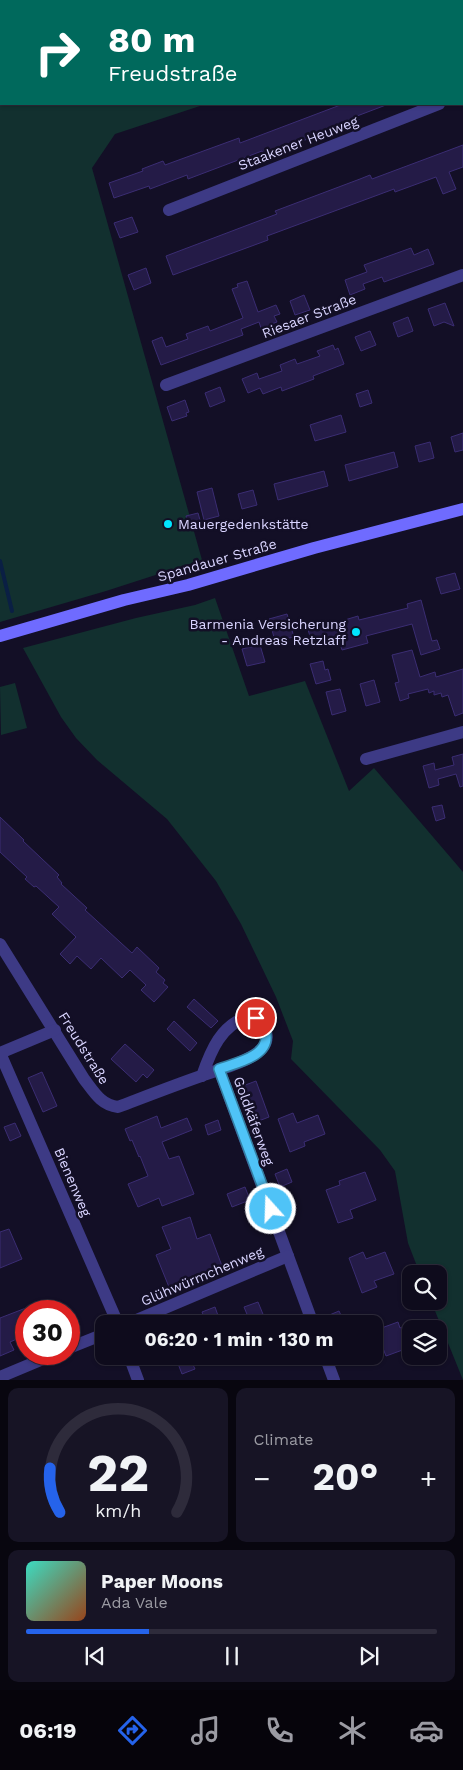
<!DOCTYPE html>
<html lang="en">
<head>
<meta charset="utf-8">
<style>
	body { margin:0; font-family:"Work Sans",sans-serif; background:#171425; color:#f1f3f6; height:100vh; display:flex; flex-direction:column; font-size:19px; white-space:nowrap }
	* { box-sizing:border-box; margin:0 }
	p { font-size:16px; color:#9b9ba3 }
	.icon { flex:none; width:28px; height:28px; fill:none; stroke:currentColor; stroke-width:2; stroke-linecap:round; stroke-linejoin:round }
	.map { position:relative; height:1380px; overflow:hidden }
	.panel { display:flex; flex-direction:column; gap:8px; padding:8px; background:#08060f; flex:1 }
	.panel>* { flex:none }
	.guide { position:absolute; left:0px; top:0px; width:464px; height:105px; box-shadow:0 1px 4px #0004,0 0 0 1px #2e2b3b; background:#00695c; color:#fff; overflow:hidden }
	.buttons { position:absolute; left:402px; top:1265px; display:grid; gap:10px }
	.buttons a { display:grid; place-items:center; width:45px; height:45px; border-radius:10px; background:#0e0b1c; box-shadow:0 1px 4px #0004,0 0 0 1px #2e2b3b; font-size:25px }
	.speed { position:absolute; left:15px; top:1300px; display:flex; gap:10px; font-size:25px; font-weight:700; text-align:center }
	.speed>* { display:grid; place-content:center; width:65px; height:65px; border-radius:50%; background:#0e0b1c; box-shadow:0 1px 4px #0004,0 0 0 1px #2e2b3b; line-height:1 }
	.speed .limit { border:8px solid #d22; background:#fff; color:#111 }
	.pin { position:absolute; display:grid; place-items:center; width:42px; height:42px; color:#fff; margin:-21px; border:2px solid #fff; border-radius:50%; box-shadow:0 1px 5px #0007 }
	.me { position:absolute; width:55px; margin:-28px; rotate:340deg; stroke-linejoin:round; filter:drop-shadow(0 0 4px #0008) }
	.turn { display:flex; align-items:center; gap:18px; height:105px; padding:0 25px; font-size:22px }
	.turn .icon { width:65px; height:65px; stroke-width:2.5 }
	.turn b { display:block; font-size:35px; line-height:42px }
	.big { font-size:38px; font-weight:700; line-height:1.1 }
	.panel .tile { flex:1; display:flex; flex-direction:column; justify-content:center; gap:8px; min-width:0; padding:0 18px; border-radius:10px; background:#171425 }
	.panel .dial { align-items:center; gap:0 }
	.dial svg { height:130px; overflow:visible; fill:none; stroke:#2e2b3b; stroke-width:7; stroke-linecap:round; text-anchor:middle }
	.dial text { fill:#f1f3f6; stroke:none }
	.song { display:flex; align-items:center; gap:15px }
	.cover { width:60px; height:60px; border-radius:8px; background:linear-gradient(135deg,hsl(170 70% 55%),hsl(20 70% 35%)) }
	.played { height:5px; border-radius:2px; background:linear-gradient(90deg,#2563eb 30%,#2e2b3b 30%) }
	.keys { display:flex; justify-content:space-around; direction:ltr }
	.heat { display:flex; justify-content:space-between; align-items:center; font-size:28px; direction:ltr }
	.panel .tiles { flex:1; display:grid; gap:8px; grid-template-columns:1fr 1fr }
	.tile:last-child { grid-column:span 2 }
	.trip { position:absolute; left:95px; top:1315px; width:288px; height:50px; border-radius:10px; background:#0e0b1c; box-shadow:0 1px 4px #0004,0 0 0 1px #2e2b3b; font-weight:700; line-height:50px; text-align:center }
	.menu { display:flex; height:80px; justify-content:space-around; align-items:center; background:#06040b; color:#9b9ba3 }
	.menu .icon { width:35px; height:35px }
	.menu .on { color:#2563eb }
	.menu b { font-size:22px; color:#f1f3f6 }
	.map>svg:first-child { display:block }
</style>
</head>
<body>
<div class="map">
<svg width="463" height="1380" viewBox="0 0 463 1380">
	<rect width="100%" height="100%" fill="#130f26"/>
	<!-- green -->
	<g fill="#12302f">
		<path d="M0 0 434 1H1V104H206L115 134 92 168 202 560 106 591 0 622Z"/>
		<path d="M215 598 249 696 305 681 349 791 374 768 463 872V1380L431 1301H439V1274H420L408 1243 395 1171 380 1150 291 1059 293 1041 276 997 241 924 216 881 167 819 97 760 76 738 61 717 23 648 136 618 195 605Z"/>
		<path d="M15 683 27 728 1 735 0 687Z"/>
	</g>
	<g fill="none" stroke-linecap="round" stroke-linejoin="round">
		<!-- stream -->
		<path stroke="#0a1f44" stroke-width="4" d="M0 561 12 611"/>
	</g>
	<!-- building -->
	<g fill="#241b47" stroke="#3b2d73">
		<path d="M343 104 386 105 357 116 359 120 264 155 262 151 188 179 187 175 150 189 149 186 114 198 109 183 143 171 142 169 163 161 165 165 239 138 240 143Z"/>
		<path d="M463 145V167L449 172 456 189 443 194 436 177 395 192 394 189 267 236 268 240 173 275 166 256 277 214 275 211 360 179 370 175 372 179Z"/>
		<path d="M132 217 138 232 120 238 114 223Z"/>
		<path d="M411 248 414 255 428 249 434 264 384 282 382 277 363 284 365 289 350 295 345 280 367 272 364 265Z"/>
		<path d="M146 268 151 283 134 290 128 275Z"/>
		<path d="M247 281 258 312 276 305 280 314 274 316 277 322 261 328 259 322 241 329 243 335 161 365 152 341 162 337 166 347 188 339 186 334 208 326 210 331 243 318 232 289 238 287 237 284Z"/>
		<path d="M304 295 310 310 295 315 290 301Z"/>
		<path d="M445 303 454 326 444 322 434 326 428 309Z"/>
		<path d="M408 317 413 331 398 337 393 323Z"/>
		<path d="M370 331 376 345 361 351 355 337Z"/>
		<path d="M333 345 335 350 338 348 344 364 313 376 314 379 282 391 281 387 263 394 260 388 248 393 242 379 257 373 259 379 282 371 280 365 295 359 297 364 320 356 317 351Z"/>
		<path d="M220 387 225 401 210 407 205 393Z"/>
		<path d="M368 390 372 403 360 407 356 394Z"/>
		<path d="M185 400 189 412 186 413 187 416 172 421 167 407Z"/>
		<path d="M341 415 346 432 315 441 310 425Z"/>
		<path d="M463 433V450L455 452 451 437Z"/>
		<path d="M430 442 434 458 419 462 415 446Z"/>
		<path d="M394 452 398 467 349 481 345 465Z"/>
		<path d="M324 471 328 486 278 500 274 484Z"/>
		<path d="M212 488 219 516 204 520 197 492Z"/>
		<path d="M253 490 257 505 242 509 238 494Z"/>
		<path d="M198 513 202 527 190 530 186 516Z"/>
		<path d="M455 573 460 589 441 594 436 578Z"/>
		<path d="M421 600 432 641 437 640 440 649 421 655 412 624 366 636 368 643 342 650 339 640 313 647 307 626 327 621 328 625 358 616 359 620 408 608 407 604Z"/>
		<path d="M287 614 294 637 275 641 269 619Z"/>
		<path d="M260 645 265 662 247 666 242 649Z"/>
		<path d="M412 650 420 677 435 672 436 677 463 669V713L455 716 448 695 442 697 441 693 434 695V691L429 693 428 689 408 694 409 698 400 701 395 683 399 682 392 655Z"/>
		<path d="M323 661 325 670 328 669 331 680 316 684 310 664Z"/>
		<path d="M374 680 380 702 366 706 360 684Z"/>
		<path d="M340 689 346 711 332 715 326 692Z"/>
		<path d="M463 754V786L460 787 456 774 438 779 439 785 429 788 423 766 434 763 435 770 454 765 452 757Z"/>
		<path d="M442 805 445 818 436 821 432 807Z"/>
		<path d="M0 817 24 840 23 841 59 875 57 877 62 883 61 884 87 908 85 910 132 953 137 947 159 968 156 972 165 980 163 983 168 987 154 1002 141 990 146 985 130 970 122 978 101 958 91 969 77 956 70 964 60 954 76 937 52 914 59 907 36 886 34 887 25 879 27 877 0 852Z"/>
		<path d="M194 999 218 1021 211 1028 187 1007Z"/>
		<path d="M174 1021 197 1043 190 1051 167 1029Z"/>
		<path d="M125 1044 154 1070 147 1078 143 1074 136 1082 111 1059Z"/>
		<path d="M42 1072 57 1106 43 1112 28 1078Z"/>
		<path d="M256 1081 269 1117 256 1122 248 1101 246 1102 240 1087Z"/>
		<path d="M293 1113 297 1123 318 1115 325 1134 304 1142 305 1146 290 1152 278 1119Z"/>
		<path d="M157 1116 161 1128 187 1118 192 1130 162 1142 169 1159 179 1156 194 1194 162 1206 159 1198 138 1207 128 1184 148 1176 140 1156 139 1157 132 1140 130 1141 125 1129Z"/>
		<path d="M218 1120 221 1130 208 1135 205 1125Z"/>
		<path d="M15 1123 21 1136 10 1141 4 1127Z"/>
		<path d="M287 1169 292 1182 280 1187 275 1174Z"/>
		<path d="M365 1172 376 1200 350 1210 353 1218 338 1223 326 1190 340 1185 339 1181Z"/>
		<path d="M245 1187 250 1200 232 1207 227 1194Z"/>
		<path d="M190 1217 197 1239 210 1234 222 1266 169 1287 156 1255 171 1249 162 1227Z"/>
		<path d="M9 1229 22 1259 0 1268V1232Z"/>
		<path d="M363 1252 366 1259 385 1252 394 1274 374 1281 377 1287 362 1293 349 1258Z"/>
		<path d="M258 1302 267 1324H251L244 1307Z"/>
		<path d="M215 1307 221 1324H207L202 1312Z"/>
		<path d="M26 1308V1335L10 1342 14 1350 0 1356V1318Z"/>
		<path d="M339 1311 345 1324H330L327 1316Z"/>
		<path d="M398 1322 400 1328 409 1324 411 1330V1341L406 1343 408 1348 386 1356 376 1330Z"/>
		<path d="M175 1356H189L195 1369 182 1374Z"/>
	</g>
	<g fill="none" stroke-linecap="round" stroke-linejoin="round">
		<!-- street -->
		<g stroke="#3d3a85" stroke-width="12">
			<path d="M454 0 455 1"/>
			<path d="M462 16 463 18"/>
			<path d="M462 94H463"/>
			<path d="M169 210 439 104"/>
			<path d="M166 385 463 275"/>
			<path d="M366 759 463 732"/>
			<path d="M0 944 84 1079C94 1092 101 1105 118 1107 147 1096 175 1085 204 1075 220 1069 244 1063 257 1053 274 1041 267 1022 249 1016 221 1025 211 1050 202 1076"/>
			<path d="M55 1030 0 1053 118 1324"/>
			<path d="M219 1069 313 1324"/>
			<path d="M127 1324 288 1256"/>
			<path d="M69 1348 104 1334"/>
			<path d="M129 1356 138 1380"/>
			<path d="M325 1356 334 1380"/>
			<path d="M0 1377 55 1354"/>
		</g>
		<!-- secondary -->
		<path stroke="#6f6bff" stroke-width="12" d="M0 636 124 600 188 585 314 548 463 509"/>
	</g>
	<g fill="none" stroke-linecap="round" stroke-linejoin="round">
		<defs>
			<path id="route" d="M256 1018C262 1023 265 1026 266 1034 269 1057 235 1063 219 1069L271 1209"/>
		</defs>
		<!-- route casing -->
		<use href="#route" stroke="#337fa1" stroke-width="12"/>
		<!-- route -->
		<use href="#route" stroke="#4fc3f7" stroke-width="9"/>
	</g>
	<!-- markers -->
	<g fill="#00e5ff" stroke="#130f26" stroke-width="2">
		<circle cx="168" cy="524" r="5"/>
		<circle cx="356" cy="632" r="5"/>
	</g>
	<g text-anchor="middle" stroke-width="5" stroke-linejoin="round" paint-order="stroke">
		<!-- street labels -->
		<g font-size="14" fill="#d9d4ff" stroke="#130f26">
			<text transform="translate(298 143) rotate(-21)" y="5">Staakener Heuweg</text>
			<text transform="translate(309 316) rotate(-21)" y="5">Riesaer Straße</text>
			<text transform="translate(217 560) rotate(-16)" y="5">Spandauer Straße</text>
			<text transform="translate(84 1048) rotate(58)" y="5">Freudstraße</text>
			<text transform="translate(254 1121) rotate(70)" y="5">Goldkäferweg</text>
			<text transform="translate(73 1182) rotate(67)" y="5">Bienenweg</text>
			<text transform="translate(202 1276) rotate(-23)" y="5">Glühwürmchenweg</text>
		</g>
		<!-- poi labels -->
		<g font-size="14" fill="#d9d4ff" stroke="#130f26" text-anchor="start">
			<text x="178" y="529">Mauergedenkstätte</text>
			<text x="346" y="629" text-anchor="end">Barmenia Versicherung<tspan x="346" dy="16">- Andreas Retzlaff</tspan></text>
		</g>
	</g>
</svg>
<div class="buttons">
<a><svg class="icon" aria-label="search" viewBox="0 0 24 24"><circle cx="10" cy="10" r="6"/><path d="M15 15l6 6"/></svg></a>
<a><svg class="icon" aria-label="layers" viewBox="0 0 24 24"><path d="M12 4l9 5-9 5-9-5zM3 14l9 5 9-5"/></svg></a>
</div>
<div class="speed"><div class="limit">30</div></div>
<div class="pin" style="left:256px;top:1018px;background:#d93025"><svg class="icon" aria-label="arrive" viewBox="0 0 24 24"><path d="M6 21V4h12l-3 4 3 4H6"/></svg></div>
<svg class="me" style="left:271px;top:1209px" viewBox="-20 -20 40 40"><circle r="17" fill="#4fc3f7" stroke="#fff" stroke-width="3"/><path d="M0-11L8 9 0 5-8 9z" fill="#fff"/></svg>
<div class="trip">06:20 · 1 min · 130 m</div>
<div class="guide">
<div class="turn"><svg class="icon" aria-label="right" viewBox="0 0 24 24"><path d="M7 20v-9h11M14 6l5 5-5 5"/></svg><div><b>80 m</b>Freudstraße</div></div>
</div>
</div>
<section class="panel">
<div class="tiles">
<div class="tile dial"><svg viewBox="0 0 100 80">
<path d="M14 69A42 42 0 1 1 86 69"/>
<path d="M14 69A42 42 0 0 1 8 42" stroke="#2563eb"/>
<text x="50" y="56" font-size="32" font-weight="700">22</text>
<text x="50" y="72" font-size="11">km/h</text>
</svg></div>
<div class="tile"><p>Climate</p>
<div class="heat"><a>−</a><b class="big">20°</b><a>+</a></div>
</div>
<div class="tile">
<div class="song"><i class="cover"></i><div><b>Paper Moons</b><p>Ada Vale</p></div></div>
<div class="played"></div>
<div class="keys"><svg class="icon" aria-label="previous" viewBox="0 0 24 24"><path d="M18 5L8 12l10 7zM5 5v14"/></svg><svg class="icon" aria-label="pause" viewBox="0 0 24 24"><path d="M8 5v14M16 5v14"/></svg><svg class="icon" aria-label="next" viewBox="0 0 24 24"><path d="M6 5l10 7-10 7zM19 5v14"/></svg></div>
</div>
</div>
</section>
<nav class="menu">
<b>06:19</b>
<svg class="icon on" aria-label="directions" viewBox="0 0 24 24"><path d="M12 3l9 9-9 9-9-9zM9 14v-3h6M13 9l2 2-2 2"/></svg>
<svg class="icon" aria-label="music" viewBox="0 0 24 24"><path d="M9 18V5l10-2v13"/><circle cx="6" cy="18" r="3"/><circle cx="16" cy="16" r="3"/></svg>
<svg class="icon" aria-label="phone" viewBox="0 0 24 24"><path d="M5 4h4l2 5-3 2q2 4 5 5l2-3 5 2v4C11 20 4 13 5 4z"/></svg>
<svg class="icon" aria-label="climate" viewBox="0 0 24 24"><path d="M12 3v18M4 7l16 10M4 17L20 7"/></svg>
<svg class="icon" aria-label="car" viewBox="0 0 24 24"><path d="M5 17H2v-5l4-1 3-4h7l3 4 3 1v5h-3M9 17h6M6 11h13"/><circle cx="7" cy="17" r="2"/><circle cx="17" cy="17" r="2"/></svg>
</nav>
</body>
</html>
